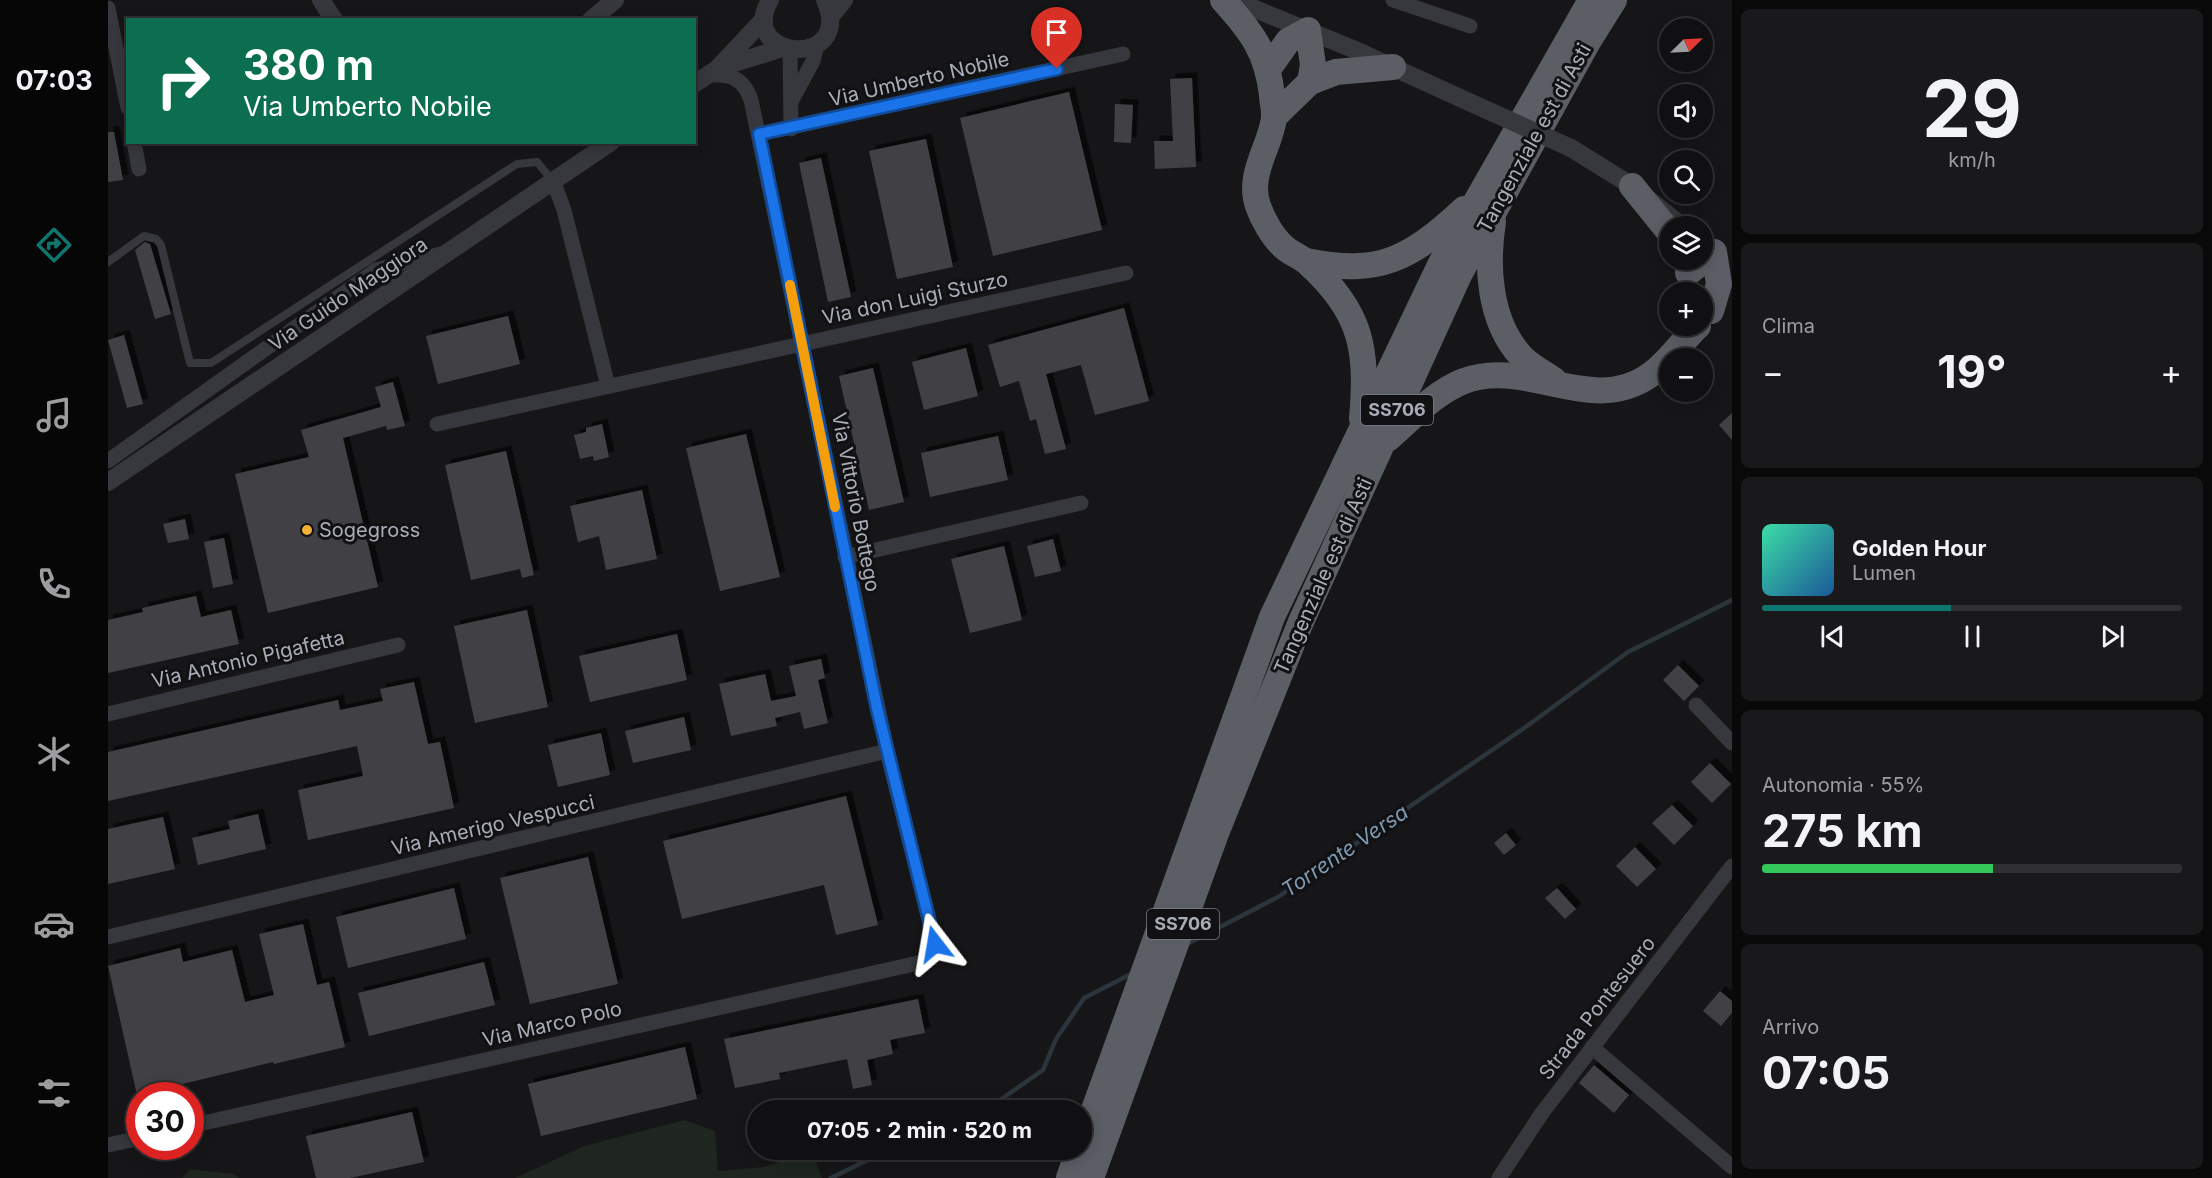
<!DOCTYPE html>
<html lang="it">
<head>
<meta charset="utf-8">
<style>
	body { margin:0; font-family:Inter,sans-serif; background:#19191b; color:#f1f3f6; height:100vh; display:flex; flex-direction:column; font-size:22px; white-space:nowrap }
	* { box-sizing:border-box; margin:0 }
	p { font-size:20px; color:#9c9d9f }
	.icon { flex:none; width:33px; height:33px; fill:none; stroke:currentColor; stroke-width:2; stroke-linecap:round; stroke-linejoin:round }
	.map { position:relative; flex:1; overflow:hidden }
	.panel { display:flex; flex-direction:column; gap:9px; padding:9px; background:#09090a; width:480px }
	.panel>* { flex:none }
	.guide { position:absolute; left:18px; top:18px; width:570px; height:126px; border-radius:0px; box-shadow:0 3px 15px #0003,0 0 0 2px #303032; background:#0b6e4f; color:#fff; overflow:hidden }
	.needle { width:39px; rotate:66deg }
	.fabs { position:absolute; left:1551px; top:18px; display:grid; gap:12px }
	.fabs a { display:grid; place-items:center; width:54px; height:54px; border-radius:50%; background:#101012; box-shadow:0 3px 15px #0003,0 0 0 2px #303032; font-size:30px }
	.speed { position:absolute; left:18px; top:1082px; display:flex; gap:12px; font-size:30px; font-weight:700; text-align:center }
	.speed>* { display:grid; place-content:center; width:78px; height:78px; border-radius:50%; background:#101012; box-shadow:0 3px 15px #0003,0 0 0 2px #303032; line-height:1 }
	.speed .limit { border:9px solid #d22; background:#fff; color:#111 }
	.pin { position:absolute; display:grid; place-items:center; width:51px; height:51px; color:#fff; margin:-62px -26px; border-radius:50% 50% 50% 0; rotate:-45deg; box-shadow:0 0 6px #0007 }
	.pin .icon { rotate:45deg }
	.me { position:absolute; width:66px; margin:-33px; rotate:346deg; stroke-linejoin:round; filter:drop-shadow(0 0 4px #0008) }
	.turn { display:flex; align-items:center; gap:21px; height:126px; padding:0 18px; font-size:27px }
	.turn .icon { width:78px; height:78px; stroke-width:2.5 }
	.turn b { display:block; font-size:42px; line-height:51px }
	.big { font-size:45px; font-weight:700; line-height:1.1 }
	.panel .widget { flex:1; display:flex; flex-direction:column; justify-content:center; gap:9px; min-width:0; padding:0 21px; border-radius:9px; background:#19191b }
	.panel .dial { align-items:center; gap:0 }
	.dial b { font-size:78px; line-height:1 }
	.song { display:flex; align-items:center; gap:18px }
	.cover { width:72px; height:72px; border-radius:9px; background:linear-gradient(135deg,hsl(160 70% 55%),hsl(210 70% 35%)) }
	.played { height:6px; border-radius:3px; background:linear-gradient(90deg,#0f766e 45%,#303032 45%) }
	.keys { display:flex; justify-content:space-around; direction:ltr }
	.heat { display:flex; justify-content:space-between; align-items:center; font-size:33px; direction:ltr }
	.charge { height:9px; border-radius:4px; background:linear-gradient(90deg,#34c759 55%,#303032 0) }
	.trip { position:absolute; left:639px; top:1100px; width:345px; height:60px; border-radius:30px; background:#101012; box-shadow:0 3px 15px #0003,0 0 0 2px #303032; font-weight:700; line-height:60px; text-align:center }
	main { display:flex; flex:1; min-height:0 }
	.dock { display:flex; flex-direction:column; width:108px; justify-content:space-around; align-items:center; background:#060607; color:#9c9d9f }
	.dock .icon { width:42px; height:42px }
	.dock .current { color:#0f766e }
	.dock b { font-size:27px; color:#f1f3f6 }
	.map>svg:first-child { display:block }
</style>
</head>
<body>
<main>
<nav class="dock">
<b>07:03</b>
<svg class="icon current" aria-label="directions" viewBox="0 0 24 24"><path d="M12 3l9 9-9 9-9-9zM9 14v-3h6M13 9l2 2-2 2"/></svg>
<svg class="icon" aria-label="music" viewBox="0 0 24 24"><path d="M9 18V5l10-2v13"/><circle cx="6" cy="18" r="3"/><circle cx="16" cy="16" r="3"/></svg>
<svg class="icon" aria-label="phone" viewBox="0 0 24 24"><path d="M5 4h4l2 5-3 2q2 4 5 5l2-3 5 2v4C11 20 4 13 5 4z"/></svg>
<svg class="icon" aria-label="climate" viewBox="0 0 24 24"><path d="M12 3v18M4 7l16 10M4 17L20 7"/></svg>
<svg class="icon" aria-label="car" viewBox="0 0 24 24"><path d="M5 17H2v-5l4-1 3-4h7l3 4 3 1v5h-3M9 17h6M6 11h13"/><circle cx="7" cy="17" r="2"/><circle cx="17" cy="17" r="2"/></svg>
<svg class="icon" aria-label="filters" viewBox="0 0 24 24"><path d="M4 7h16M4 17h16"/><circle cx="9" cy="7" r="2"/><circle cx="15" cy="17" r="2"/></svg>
</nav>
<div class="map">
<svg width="1624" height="1178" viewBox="0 0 1624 1178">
	<defs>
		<filter id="shadow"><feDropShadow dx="5.5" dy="-5.5" stdDeviation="0" flood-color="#0009"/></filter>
	</defs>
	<rect width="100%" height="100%" fill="#161618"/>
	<!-- green -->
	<g fill="#1e261f">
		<path d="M577 1120 607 1131 610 1171 655 1167 682 1159 708 1162 714 1178H407L476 1146Z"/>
		<path d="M82 1169 125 1174 132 1178H75Z"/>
	</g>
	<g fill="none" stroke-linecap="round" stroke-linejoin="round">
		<!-- stream -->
		<g stroke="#2c353c" stroke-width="4.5">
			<path d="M1077 945 1170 897 1419 726 1520 652 1624 600"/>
			<path d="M867 1110 892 1100 935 1070 948 1039 976 998 1025 973"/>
			<path d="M723 1178 782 1149"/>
		</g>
	</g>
	<!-- building -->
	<g fill="#404145" filter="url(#shadow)">
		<path d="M1084 78 1088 167 1047 169 1046 141H1065L1062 79Z"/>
		<path d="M961 92 994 230 885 256 852 118Z"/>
		<path d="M1007 104 1025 105 1023 143 1006 142Z"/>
		<path d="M0 132H6L15 180 0 182Z"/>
		<path d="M818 139 845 267 789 279 761 151Z"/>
		<path d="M713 158 743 297 720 302 691 163Z"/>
		<path d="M37 242 42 244 63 314 47 319 27 250Z"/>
		<path d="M1016 308 1041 401 987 415 973 365 938 374 958 449 937 454 928 419 922 421 911 381 892 387 880 345Z"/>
		<path d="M400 316 412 364 330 384 318 336Z"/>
		<path d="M16 335 35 404 19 408 0 340Z"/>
		<path d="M858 348 870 396 816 410 804 362Z"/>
		<path d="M765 368 796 502 761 510 731 376Z"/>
		<path d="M285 382 297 426 279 430 278 426 235 438 270 587 160 613 127 474 201 457 193 430 273 407 267 387Z"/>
		<path d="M1624 413V440L1611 425Z"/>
		<path d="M494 424 501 457 486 461 485 456 472 459 466 435 478 432V428Z"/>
		<path d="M638 434 672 577 612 591 578 448Z"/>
		<path d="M890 436 900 480 822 497 813 453Z"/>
		<path d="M398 451 426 575 414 578 412 569 363 580 337 465Z"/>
		<path d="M534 490 549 559 498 570 491 536 470 542 462 506Z"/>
		<path d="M77 519 81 539 60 543 55 524Z"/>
		<path d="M116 538 125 584 105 588 96 542Z"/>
		<path d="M945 539 953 571 927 577 919 546Z"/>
		<path d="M896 546 914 620 862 633 843 559Z"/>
		<path d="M88 596 93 617 123 610 131 644 0 673V620L35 612 34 608Z"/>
		<path d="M419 610 440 707 367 723 346 626Z"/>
		<path d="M569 634 579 680 482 702 471 656Z"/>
		<path d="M713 659 717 678 710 680 720 723 696 729 692 712 667 718 669 726 623 736 611 684 657 674 663 701 688 696 681 666Z"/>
		<path d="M1570 665 1591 686 1576 701 1555 680Z"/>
		<path d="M306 682 320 744 332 742 346 808 200 840 190 790 255 776 249 746 0 801V752L230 700 232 710 275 701 272 689Z"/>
		<path d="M576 717 583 750 525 763 517 731Z"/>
		<path d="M493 733 502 775 450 787 440 745Z"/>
		<path d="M1602 763 1623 784 1604 803 1583 782Z"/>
		<path d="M738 796 770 925 728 935 716 885 574 919 555 841Z"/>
		<path d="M1564 805 1585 826 1566 845 1544 823Z"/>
		<path d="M150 814 158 849 90 865 84 838 122 829 120 821Z"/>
		<path d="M55 817 67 869 0 884V829Z"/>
		<path d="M1398 833 1408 845 1396 855 1386 843Z"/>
		<path d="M1527 847 1548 869 1529 887 1508 866Z"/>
		<path d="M480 857 510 984 422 1004 392 878Z"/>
		<path d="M346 888 358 939 240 968 228 917Z"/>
		<path d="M1449 888 1468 909 1457 919 1437 898Z"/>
		<path d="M195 924 209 985 221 982 237 1047 166 1064 165 1062 29 1095 0 966 72 948 75 962 124 950 137 1002 166 995 151 934Z"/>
		<path d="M376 962 387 1005 261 1036 250 993Z"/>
		<path d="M1612 991 1624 1001V1013L1613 1026 1595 1011Z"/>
		<path d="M810 999 817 1033 782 1040 785 1054 759 1060 764 1085 745 1089 739 1059 671 1073 672 1079 627 1088 616 1039Z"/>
		<path d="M577 1047 589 1099 433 1136 420 1084Z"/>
		<path d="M1486 1065 1521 1095 1506 1113 1471 1083Z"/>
		<path d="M304 1112 316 1162 242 1178H208L198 1136Z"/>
	</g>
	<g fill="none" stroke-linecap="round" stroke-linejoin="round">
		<!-- service -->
		<path stroke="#37383d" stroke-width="8" d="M0 262 36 236 48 239 53 245 82 363H103L409 164 429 162 445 181"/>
		<!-- minor -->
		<g stroke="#37383d" stroke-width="15">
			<path d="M1285 0 1362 26"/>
			<path d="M0 8 20 108"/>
			<path d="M682 50 683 129"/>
			<path d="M684 100 705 61 709 44"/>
			<path d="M651 134 1015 54"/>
			<path d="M26 142 31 169"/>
			<path d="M446 183 456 210 500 386"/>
			<path d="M329 424 1018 273"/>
			<path d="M0 461 268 270 333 254"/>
			<path d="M737 557 973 503"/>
			<path d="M1588 705 1624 743"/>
			<path d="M0 714 290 645"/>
			<path d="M0 937 779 751"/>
			<path d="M1484 1047 1624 1167"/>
			<path d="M82 1126 815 962 827 944 779 751 643 100C635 77 622 74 599 75"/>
			<path d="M0 1145 32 1138"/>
			<path d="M1391 1178 1434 1113 1624 866"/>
		</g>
		<!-- tertiary -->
		<g stroke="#37383d" stroke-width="18">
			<path d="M213 0 226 20"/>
			<path d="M662 0C627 61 748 70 717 0"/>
			<path d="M1125 0 1245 49 1361 102"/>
			<path d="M722 17 736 0"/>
			<path d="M483 20 507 0"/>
			<path d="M610 68 675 48"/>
			<path d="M586 84 609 69 656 19"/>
			<path d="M1463 148 1524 186 1574 226"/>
			<path d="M0 482 503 142"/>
		</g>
		<!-- trunk -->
		<g stroke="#5b5e65" stroke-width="26">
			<path d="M1115 0C1144 32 1159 52 1164 95 1164 102 1167 111 1166 118 1162 148 1139 174 1150 206 1155 220 1165 238 1177 248 1184 254 1193 257 1200 263 1254 312 1260 349 1254 419"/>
			<path d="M1161 68 1180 41 1200 30 1205 65 1202 82"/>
			<path d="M1166 117 1202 82 1228 72 1285 67"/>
			<path d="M1524 186 1562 233"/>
			<path d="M1385 222C1378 266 1381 320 1412 355 1420 365 1435 372 1446 380"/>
			<path d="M1198 261C1272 276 1302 259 1356 209"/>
			<path d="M1580 273 1606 252 1611 284 1603 311"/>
			<path d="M1280 439C1303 419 1327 392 1356 381 1418 357 1483 417 1542 375 1560 363 1574 341 1590 326"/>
			<path d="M974 1143 1164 617 1332 265 1483 0"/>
			<path d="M961 1178 971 1149"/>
			<path d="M983 1178 1107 836 1192 624 1351 275 1481 40 1506 0"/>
		</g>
		<!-- tertiary-bridge -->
		<path stroke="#37383d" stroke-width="18" d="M1361 102 1463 148"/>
	</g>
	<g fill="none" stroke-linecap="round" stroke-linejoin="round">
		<defs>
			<path id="route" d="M827 944 769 708 651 134 949 69"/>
		</defs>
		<!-- route casing -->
		<use href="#route" stroke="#114b97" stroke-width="15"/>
		<!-- route -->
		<use href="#route" stroke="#1a73e8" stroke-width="10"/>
		<!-- slow -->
		<path stroke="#f59e0b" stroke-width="10" d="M682 285 727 507"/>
	</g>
	<!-- markers -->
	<circle fill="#f2b134" stroke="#111113" stroke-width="2" cx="199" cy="530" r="6"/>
	<g text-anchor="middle" stroke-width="6" stroke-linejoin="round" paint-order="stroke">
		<!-- shield labels -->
		<g fill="#111113" stroke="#7b7e86" stroke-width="1.5">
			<rect x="1253" y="395" width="72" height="30" rx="4.5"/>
			<rect x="1039" y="909" width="72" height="30" rx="4.5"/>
		</g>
		<g font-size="18" font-weight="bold" fill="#a8adb8">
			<text x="1289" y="416">SS706</text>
			<text x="1075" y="930">SS706</text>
		</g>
		<!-- street labels -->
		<g font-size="20" fill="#a8adb8" stroke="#111113">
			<text transform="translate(811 79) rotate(-13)" y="7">Via Umberto Nobile</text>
			<text transform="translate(1426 138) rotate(-61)" y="7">Tangenziale est di Asti</text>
			<text transform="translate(240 294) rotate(-34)" y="7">Via Guido Maggiora</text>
			<text transform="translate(807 298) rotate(-12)" y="7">Via don Luigi Sturzo</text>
			<text transform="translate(748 502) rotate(79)" y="7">Via Vittorio Bottego</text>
			<text transform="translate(1215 576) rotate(-66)" y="7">Tangenziale est di Asti</text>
			<text transform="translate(140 659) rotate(-13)" y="7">Via Antonio Pigafetta</text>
			<text transform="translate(385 825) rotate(-13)" y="7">Via Amerigo Vespucci</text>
			<text transform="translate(1489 1008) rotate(-52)" y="7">Strada Pontesuero</text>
			<text transform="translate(444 1024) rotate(-13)" y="7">Via Marco Polo</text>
		</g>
		<!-- poi labels -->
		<g font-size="20" fill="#a8adb8" stroke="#111113" text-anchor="start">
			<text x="211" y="537">Sogegross</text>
		</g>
		<!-- water labels -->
		<g font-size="21" font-style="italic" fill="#7f9bb3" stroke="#111113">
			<text transform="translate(1237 851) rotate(-34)" y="7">Torrente Versa</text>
		</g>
	</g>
</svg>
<div class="fabs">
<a><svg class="needle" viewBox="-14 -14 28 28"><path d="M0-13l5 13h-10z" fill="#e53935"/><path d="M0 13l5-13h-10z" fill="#9c9d9f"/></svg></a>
<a><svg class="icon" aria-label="sound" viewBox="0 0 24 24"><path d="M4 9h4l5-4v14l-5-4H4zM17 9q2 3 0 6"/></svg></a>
<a><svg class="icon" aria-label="search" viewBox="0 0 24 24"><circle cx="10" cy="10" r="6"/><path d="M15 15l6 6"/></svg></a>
<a><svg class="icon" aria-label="layers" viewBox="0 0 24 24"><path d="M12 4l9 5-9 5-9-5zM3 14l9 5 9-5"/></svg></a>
<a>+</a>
<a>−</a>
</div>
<div class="speed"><div class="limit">30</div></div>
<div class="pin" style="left:949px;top:69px;background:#d93025"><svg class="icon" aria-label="arrive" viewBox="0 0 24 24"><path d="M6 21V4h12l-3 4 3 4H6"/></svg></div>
<svg class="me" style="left:827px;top:944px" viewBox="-20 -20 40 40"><path d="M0-17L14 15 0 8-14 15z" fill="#1a73e8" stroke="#fff" stroke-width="4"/></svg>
<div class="trip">07:05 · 2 min · 520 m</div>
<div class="guide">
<div class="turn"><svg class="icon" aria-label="right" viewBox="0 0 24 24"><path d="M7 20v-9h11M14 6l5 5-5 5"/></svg><div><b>380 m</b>Via Umberto Nobile</div></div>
</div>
</div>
<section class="panel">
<div class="widget dial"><b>29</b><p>km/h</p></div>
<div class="widget"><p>Clima</p>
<div class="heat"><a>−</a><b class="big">19°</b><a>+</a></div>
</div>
<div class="widget">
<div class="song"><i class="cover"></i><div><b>Golden Hour</b><p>Lumen</p></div></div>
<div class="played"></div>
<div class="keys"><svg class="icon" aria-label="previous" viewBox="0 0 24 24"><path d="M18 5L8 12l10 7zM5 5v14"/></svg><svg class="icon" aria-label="pause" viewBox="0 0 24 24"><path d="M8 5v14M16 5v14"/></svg><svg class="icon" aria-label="next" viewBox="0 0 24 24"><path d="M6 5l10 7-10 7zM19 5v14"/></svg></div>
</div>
<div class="widget"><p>Autonomia · 55%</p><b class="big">275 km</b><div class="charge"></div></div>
<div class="widget"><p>Arrivo</p><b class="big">07:05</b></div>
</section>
</main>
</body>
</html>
